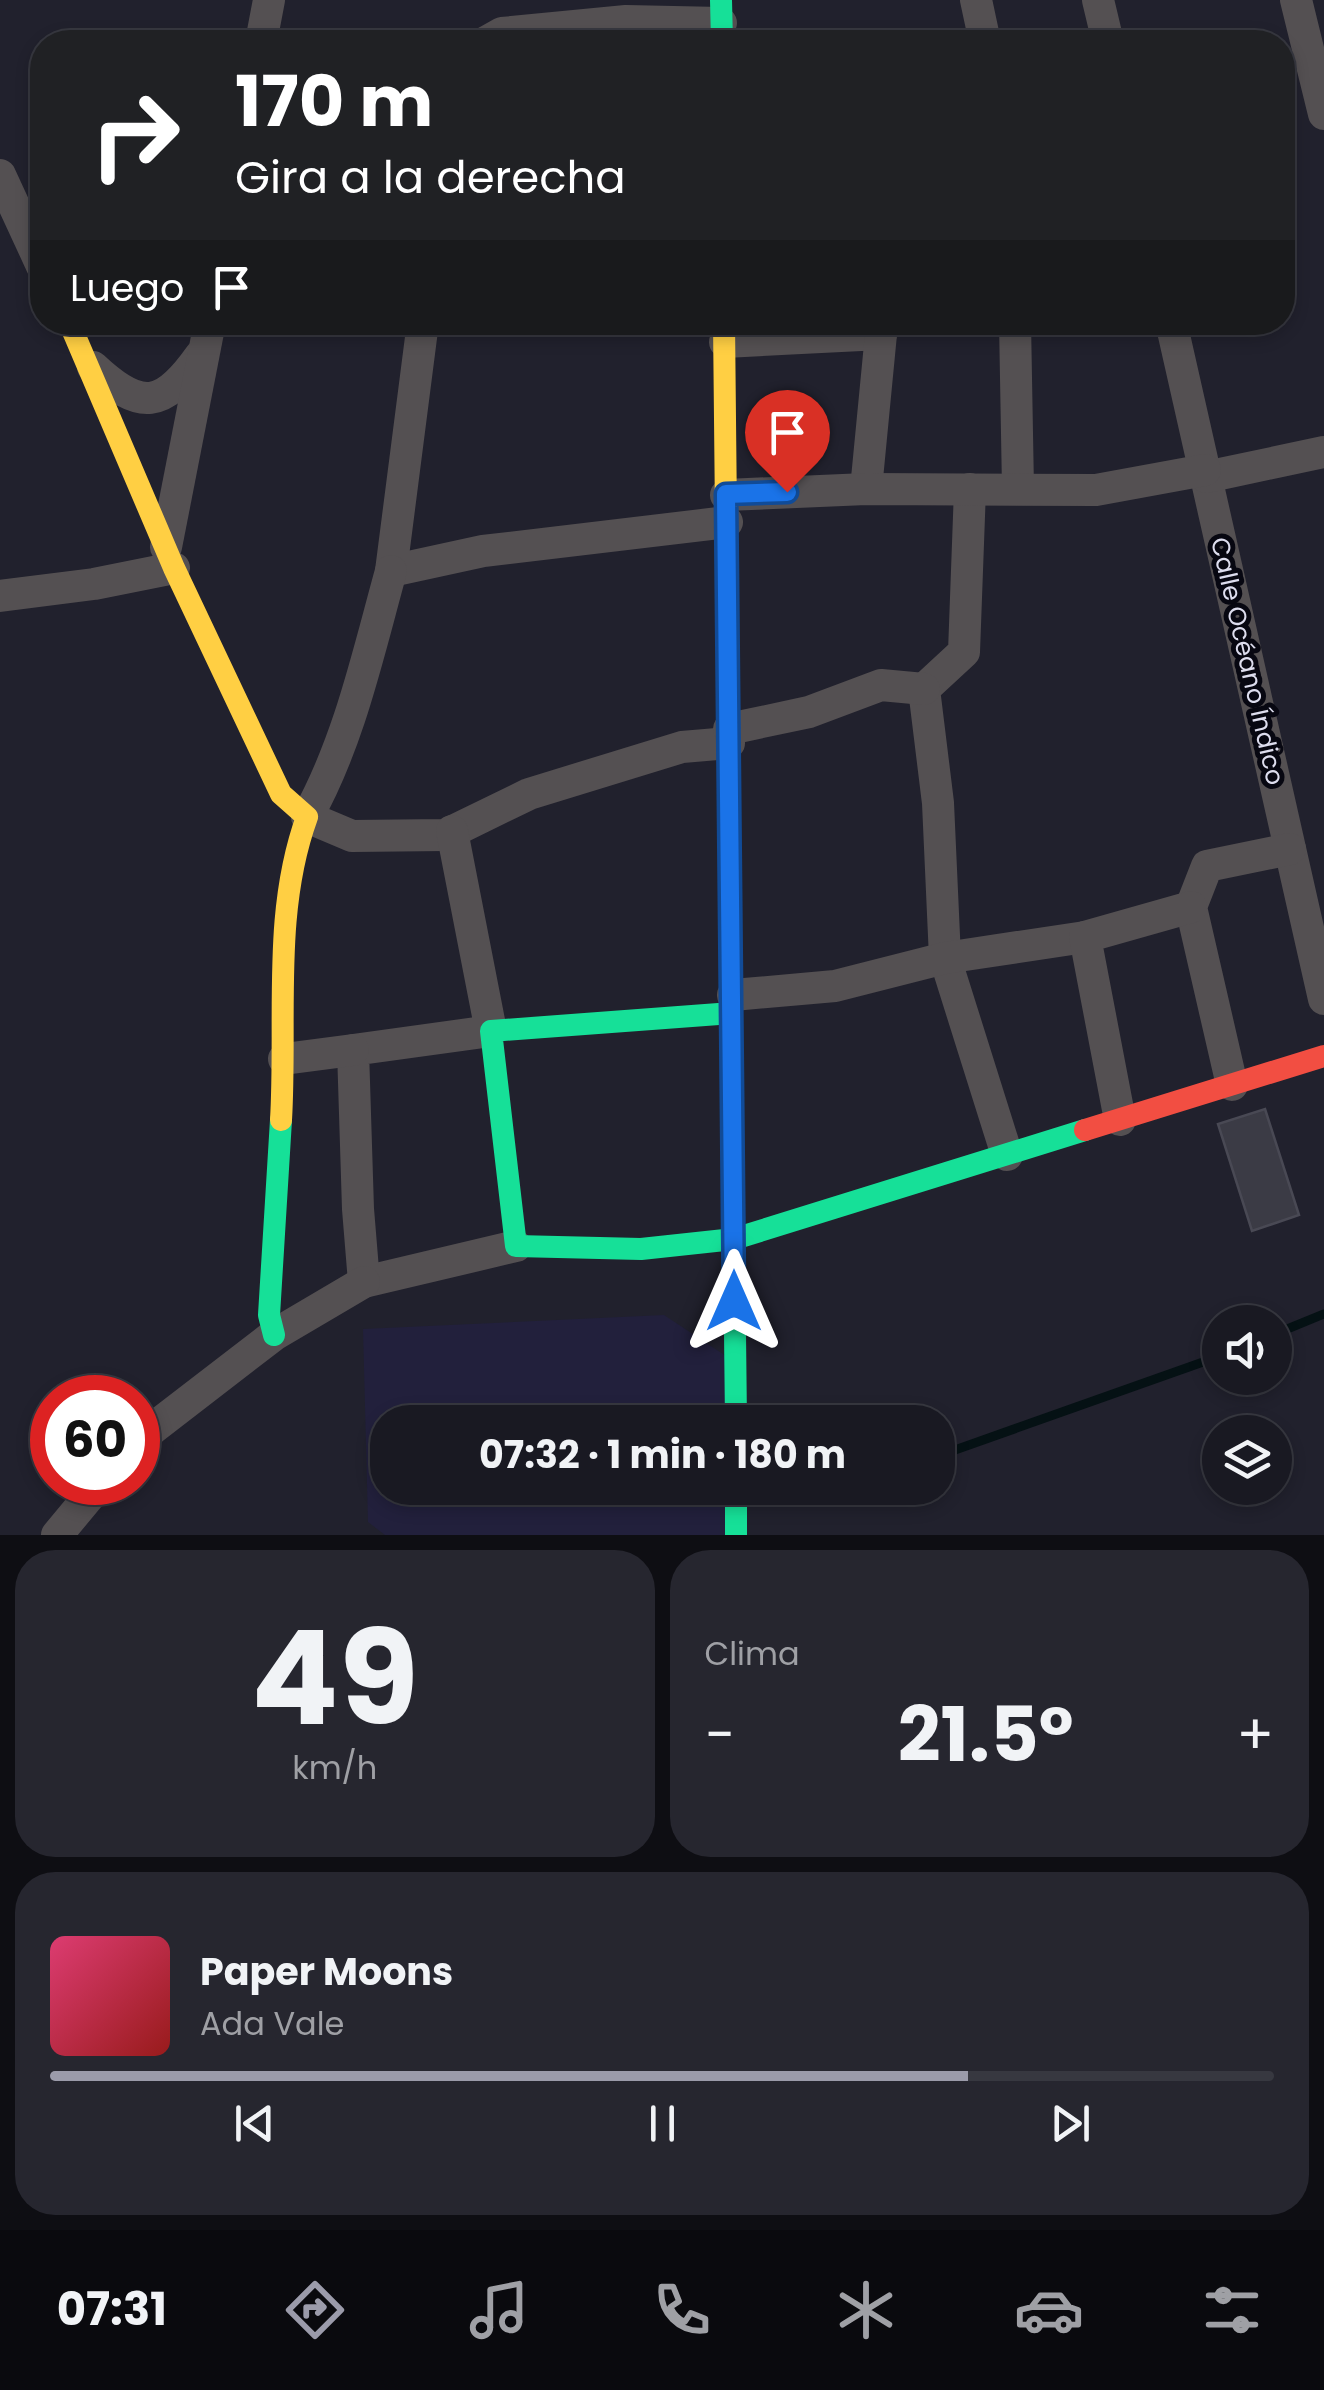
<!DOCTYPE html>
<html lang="es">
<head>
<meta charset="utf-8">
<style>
	body { margin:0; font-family:Poppins,sans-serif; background:#26262f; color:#f1f3f6; height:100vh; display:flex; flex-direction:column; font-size:38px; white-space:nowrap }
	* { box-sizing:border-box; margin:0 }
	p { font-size:32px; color:#9fa0a5 }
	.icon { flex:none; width:55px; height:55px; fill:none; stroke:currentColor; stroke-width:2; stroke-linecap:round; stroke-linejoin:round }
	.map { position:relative; height:1535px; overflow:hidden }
	.drawer { display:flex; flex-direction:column; gap:15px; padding:15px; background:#0e0e13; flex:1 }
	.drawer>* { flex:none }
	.top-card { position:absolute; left:30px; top:30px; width:1265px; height:305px; border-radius:40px; box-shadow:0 5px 15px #0003,0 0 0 2px #373840; background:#202124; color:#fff; overflow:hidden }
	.fabs { position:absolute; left:1202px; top:1305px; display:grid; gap:20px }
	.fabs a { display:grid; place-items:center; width:90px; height:90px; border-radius:50%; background:#191922; box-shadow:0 5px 15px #0003,0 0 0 2px #373840; font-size:50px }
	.speed { position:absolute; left:30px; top:1375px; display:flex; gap:20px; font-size:50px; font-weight:700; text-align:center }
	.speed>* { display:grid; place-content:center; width:130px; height:130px; border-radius:50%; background:#191922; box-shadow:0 5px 15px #0003,0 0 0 2px #373840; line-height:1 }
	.speed .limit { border:15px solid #d22; background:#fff; color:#111 }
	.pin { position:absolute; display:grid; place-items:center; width:85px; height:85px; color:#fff; margin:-102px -42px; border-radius:50% 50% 50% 0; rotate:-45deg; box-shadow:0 0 10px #0007 }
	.pin .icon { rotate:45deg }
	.me { position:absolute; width:110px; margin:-55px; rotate:0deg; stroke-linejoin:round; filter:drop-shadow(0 0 8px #0008) }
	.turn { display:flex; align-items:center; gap:35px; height:210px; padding:0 40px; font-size:45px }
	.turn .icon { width:130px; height:130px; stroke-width:2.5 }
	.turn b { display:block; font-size:70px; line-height:85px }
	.then { display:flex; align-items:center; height:95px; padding:0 40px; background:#0003; gap:20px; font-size:38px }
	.big { font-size:75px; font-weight:700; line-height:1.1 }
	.drawer .card { flex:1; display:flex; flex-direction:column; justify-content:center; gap:15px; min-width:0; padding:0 35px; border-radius:40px; background:#26262f }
	.drawer .dial { align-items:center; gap:0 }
	.dial b { font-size:130px; line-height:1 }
	.song { display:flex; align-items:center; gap:30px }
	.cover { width:120px; height:120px; border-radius:15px; background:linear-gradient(135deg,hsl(340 70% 55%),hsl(0 70% 35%)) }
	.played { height:10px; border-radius:5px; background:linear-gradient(90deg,#9b9baa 75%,#373840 75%) }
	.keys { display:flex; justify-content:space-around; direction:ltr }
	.heat { display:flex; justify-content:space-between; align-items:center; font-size:55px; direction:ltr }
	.drawer .tiles { flex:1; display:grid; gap:15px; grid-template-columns:1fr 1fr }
	.card:last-child { grid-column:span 2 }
	.trip { position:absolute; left:370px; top:1405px; width:585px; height:100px; border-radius:40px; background:#191922; box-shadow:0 5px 15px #0003,0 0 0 2px #373840; font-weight:700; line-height:100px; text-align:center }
	.dock { display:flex; height:160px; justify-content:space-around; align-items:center; background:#0a0a0e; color:#9fa0a5 }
	.dock .icon { width:70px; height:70px }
	.dock .selected { color:#9b9baa }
	.dock b { font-size:45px; color:#f1f3f6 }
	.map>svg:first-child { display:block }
</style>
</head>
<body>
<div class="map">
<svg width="1324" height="1535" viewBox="0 0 1324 1535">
	<rect width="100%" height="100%" fill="#21212d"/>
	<!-- built -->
	<path fill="#22203c" d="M664 1315 735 1362 734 1422H388V1488H732L731 1535H385L368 1522 363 1329Z"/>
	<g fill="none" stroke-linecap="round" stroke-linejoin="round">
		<!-- stream -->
		<g stroke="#051114" stroke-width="9">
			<path d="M1275 1334 1324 1314"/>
			<path d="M938 1456 1220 1356"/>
			<path d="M819 1498 849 1488"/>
		</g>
	</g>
	<!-- building -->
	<path fill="#3b3b45" stroke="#494954" stroke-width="2.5" d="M1265 1109 1299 1215 1252 1231 1218 1124Z"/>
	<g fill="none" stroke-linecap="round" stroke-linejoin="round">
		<!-- street -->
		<g stroke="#545052" stroke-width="32">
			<path d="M976 0 985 42"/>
			<path d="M1098 0 1108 42"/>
			<path d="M1296 0 1324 114"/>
			<path d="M261 42 269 0"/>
			<path d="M486 42 502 33 626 21 721 23"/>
			<path d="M0 175 42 266"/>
			<path d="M423 322 391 571 483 551 727 522"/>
			<path d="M1015 322 1018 489"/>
			<path d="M1171 322 1324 999"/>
			<path d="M725 342 881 334V322"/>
			<path d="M93 367C141 412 163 408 200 356"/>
			<path d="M1206 477 1324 452"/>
			<path d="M866 489 881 334"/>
			<path d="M970 489 964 652 924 689 938 803 945 958 1007 1155"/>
			<path d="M726 495 866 489 1096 490 1205 470"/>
			<path d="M166 547 210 322"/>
			<path d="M391 571C368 654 349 742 307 817L352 836 445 835 529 794 682 747 729 743"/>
			<path d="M0 596 94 584 174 568"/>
			<path d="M729 729 809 712 881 685 924 689"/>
			<path d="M452 831 491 1031 353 1050 358 1209 364 1282 516 1246"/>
			<path d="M733 995 835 986 945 958 1085 937"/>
			<path d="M284 1059 353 1050"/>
			<path d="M1232 1085 1191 907 1207 866 1290 849"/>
			<path d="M1120 1120 1085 937 1191 907"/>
			<path d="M138 1445 152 1429 274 1335 364 1282"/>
			<path d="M57 1535 101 1482"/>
		</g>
		<!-- fast -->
		<g stroke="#16e098" stroke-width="22">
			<path d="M721 0 722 42"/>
			<path d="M728 709 736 1422"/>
			<path d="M732 1013 491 1031 516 1246 641 1249 734 1239 1085 1130"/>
			<path d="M274 1335 269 1315 281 1120"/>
			<path d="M736 1488V1535"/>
		</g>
		<!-- slow -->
		<g stroke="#ffcf43" stroke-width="22">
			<path d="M69 322 174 568 281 794 307 817C272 913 287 1019 281 1120"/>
			<path d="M724 322 728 709"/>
		</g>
		<!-- jam -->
		<path stroke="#f24e42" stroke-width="22" d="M1085 1130 1324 1056"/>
	</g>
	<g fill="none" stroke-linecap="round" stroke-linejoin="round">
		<defs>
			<path id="route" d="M734 1301 726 494 787 492"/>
		</defs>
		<!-- route casing -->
		<use href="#route" stroke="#114b97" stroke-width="25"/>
		<!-- route -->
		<use href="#route" stroke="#1a73e8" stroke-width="18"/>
	</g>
	<g text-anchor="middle" stroke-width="10" stroke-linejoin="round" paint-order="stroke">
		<!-- street labels -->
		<g font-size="25" fill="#dde" stroke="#070711">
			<text transform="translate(1248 661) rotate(77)" y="9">Calle Océano Índico</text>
		</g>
	</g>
</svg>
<div class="fabs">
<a><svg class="icon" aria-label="sound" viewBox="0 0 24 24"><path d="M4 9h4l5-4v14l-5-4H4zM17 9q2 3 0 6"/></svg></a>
<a><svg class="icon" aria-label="layers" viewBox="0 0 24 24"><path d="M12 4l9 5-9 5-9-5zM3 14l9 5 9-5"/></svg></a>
</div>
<div class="speed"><div class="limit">60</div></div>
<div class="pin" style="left:787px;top:492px;background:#d93025"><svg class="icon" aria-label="arrive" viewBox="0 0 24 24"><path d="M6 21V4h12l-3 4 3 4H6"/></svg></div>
<svg class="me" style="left:734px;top:1301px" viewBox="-20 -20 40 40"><path d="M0-17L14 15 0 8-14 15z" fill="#1a73e8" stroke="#fff" stroke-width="4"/></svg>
<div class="trip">07:32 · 1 min · 180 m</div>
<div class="top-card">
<div class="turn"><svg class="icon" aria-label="right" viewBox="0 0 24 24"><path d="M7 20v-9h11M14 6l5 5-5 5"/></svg><div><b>170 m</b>Gira a la derecha</div></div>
<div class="then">Luego<svg class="icon" aria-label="arrive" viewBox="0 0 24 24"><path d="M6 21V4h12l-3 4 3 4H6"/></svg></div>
</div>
</div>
<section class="drawer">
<div class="tiles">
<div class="card dial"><b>49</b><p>km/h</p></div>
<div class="card"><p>Clima</p>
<div class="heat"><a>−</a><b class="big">21.5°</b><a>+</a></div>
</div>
<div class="card">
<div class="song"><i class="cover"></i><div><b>Paper Moons</b><p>Ada Vale</p></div></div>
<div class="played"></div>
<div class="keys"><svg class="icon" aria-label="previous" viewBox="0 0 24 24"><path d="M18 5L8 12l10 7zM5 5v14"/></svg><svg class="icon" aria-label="pause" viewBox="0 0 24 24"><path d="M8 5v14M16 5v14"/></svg><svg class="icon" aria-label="next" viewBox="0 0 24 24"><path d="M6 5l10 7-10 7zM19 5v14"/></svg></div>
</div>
</div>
</section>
<nav class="dock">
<b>07:31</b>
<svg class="icon selected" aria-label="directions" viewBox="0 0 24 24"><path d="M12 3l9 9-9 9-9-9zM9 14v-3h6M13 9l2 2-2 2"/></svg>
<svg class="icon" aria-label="music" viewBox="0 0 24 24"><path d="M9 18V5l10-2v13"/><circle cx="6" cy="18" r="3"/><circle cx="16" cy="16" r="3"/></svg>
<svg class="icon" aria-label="phone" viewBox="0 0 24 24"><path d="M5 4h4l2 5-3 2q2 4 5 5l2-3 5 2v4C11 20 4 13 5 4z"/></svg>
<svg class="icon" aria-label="climate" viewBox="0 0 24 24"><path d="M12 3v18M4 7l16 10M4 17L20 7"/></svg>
<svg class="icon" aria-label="car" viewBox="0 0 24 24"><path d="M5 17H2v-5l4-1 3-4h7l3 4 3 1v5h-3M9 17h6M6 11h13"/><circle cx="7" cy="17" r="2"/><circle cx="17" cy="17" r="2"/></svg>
<svg class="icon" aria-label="filters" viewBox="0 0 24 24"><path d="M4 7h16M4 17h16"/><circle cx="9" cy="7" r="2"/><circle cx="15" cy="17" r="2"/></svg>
</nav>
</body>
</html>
